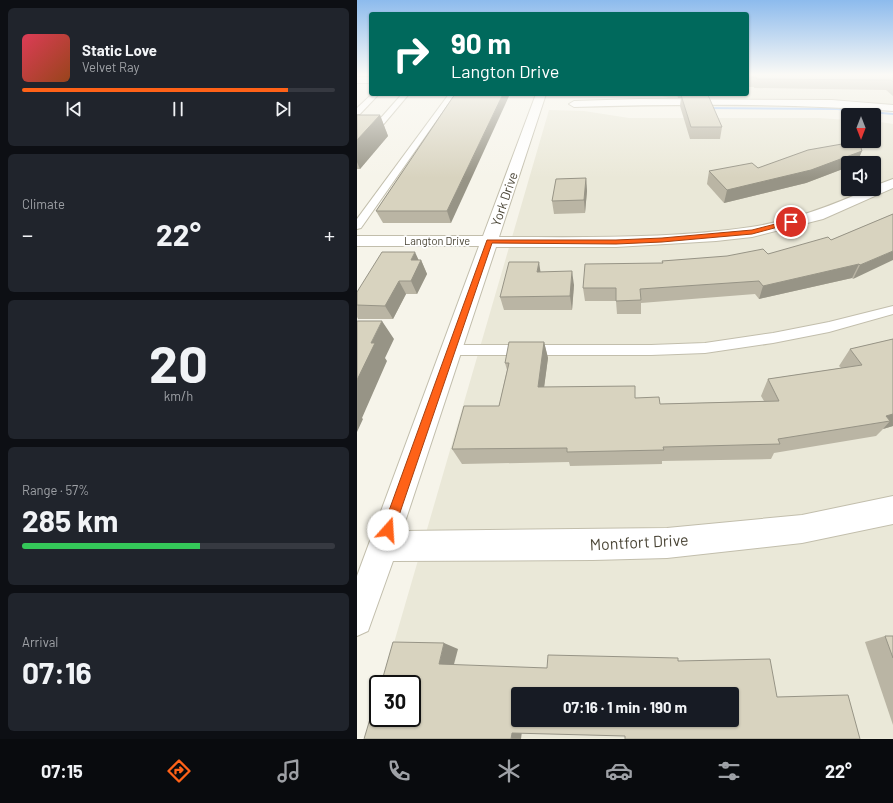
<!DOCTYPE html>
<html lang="en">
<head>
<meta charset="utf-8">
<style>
	body { margin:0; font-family:Barlow,sans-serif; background:#20242c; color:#f1f3f6; height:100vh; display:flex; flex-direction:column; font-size:15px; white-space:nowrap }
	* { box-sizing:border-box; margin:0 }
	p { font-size:13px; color:#9ea1a6 }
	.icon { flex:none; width:22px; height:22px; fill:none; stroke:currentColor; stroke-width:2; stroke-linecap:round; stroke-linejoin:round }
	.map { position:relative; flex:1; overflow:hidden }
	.side { display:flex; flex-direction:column; gap:8px; padding:8px; background:#0d0f14; width:357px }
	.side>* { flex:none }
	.top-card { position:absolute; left:12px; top:12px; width:380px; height:84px; border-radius:4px; box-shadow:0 1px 3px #0004; background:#00695c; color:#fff; overflow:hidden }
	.needle { width:26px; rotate:180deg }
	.tools { position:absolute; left:484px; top:108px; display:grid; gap:8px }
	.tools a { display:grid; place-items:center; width:40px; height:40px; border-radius:4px; background:#171b24; box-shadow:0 1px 3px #0004; font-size:20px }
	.speed { position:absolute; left:12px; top:675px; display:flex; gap:8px; font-size:20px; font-weight:700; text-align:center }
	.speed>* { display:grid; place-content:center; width:52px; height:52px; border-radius:50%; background:#171b24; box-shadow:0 1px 3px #0004; line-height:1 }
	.speed .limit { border:2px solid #111; border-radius:6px; background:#fff; color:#111 }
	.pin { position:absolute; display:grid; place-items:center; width:34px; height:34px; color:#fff; margin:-17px; border:2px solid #fff; border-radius:50%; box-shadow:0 1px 4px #0007 }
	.me { position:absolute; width:44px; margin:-22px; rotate:19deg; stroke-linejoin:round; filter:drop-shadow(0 0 3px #0008) }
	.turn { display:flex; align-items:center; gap:14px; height:84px; padding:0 16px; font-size:18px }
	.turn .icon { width:52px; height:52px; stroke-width:2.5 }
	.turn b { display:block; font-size:28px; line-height:34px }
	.big { font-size:30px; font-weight:700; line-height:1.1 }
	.side .tile { flex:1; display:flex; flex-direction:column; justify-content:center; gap:6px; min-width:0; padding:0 14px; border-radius:6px; background:#20242c }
	.side .dial { align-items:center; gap:0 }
	.dial b { font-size:52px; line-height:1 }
	.song { display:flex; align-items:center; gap:12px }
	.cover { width:48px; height:48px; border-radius:6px; background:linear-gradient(135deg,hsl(350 70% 55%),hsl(20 70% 35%)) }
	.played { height:4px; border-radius:2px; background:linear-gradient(90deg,#ff6218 85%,#363941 85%) }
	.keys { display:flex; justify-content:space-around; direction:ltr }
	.heat { display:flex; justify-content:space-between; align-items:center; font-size:22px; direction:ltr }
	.charge { height:6px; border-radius:3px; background:linear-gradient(90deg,#34c759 57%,#363941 0) }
	.trip { position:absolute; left:154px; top:687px; width:228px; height:40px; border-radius:4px; background:#171b24; box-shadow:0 1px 3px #0004; font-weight:700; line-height:40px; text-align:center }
	.tabs { display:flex; height:64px; justify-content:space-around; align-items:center; background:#090b0e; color:#9ea1a6 }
	.tabs .icon { width:28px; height:28px }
	.tabs .current { color:#ff6218 }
	.tabs b { font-size:18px; color:#f1f3f6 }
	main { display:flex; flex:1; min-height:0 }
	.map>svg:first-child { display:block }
</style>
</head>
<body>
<main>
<section class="side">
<div class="tile">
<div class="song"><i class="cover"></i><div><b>Static Love</b><p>Velvet Ray</p></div></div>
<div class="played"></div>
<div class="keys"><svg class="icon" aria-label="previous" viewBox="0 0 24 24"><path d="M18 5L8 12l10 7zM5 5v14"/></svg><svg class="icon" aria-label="pause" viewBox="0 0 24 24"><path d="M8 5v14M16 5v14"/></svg><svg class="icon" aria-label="next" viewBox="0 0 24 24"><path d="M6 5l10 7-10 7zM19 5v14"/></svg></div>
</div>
<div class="tile"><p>Climate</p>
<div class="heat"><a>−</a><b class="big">22°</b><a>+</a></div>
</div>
<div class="tile dial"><b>20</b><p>km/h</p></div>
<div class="tile"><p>Range · 57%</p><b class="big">285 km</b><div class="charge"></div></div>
<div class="tile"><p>Arrival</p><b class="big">07:16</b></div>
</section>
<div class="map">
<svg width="536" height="739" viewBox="0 0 536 739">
	<rect width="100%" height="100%" fill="#f6f4ea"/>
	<!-- residential -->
	<g fill="#eae8d8" fill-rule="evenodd">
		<path d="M390 75H536V105L495 100 454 99 311 98 299 94H390Z"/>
		<path d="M192 110 227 111 272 118H461L491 120V141H517V121L536 124V739H9L21 718H55V684H25ZM491 163H517V189H491ZM161 694H375V720H161Z"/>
	</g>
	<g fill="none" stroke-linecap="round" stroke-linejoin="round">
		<!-- stream -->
		<path fill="#a4c6f5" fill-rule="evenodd" d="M346 107 480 108 536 113V115L480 110 347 109Z"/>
		<defs>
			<g id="lane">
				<path d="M15 94H22L3 114H0V108Z"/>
				<path d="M45 94H52L20 132H0V128H15Z"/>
				<path d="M92 94H98L4 228 0 229V219Z"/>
				<path d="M536 306V314L472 332 416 343 348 353 294 355H94L89 354 87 350 89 346 94 345H294L348 343 416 333 472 322Z"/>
			</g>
			<g id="street">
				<rect x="0" y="77" width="14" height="6"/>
				<path d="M179 94H189L142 237C225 237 312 239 394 227 434 221 474 206 512 189H517V186L536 179V188L466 219 395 237 359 241 259 247H139L45 531 310 528 445 515 536 496V524L445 543 310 558 236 560 36 561 11 631 0 636V576L122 246H0V236H126Z"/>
				<path d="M282 99 475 100 536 105V111C430 103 323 104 217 107L212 104 217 101Z"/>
			</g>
		</defs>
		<!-- lane casing -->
		<use href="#lane" stroke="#c2beac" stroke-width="2"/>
		<!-- street casing -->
		<use href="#street" stroke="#c2beac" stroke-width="2"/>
		<!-- lane -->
		<use href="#lane" fill="#fff" fill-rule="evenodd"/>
		<!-- street -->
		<use href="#street" fill="#fff" fill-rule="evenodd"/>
	</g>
	<!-- wall -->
	<g fill="#bab5a4">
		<path d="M390 75H536V96L529 90 397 88V87H390Z"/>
		<path d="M98 94 94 223H26L19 211Z"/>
		<path d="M320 94H347V95L365 127 363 139H333L323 106 324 98H321Z"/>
		<path d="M0 115H23L31 136 3 169H0Z"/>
		<path d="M491 163V167L449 183 367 203 350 184 352 171 401 168Z"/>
		<path d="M229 178 230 191 228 213 197 214 195 201Z"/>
		<path d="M536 214 496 279 495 278 402 299 398 294 284 303V314H260L259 301H228L226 288 305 263V261L411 254 474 240Z"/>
		<path d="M61 260H64L70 274 60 294H49L36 319H1L0 317V292Z"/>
		<path d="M184 272 217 285 215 310H147L143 297Z"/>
		<path d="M536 339V426L526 429 519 436 417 453 414 459 305 461V464L213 466 212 462 105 464 95 449 142 406 150 370 148 363 187 342 191 358 187 387 278 398 303 404 407 401 404 396 411 379 484 368 482 366 493 349Z"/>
		<path d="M528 636H536V725L508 642Z"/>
	</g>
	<!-- shaded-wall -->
	<g fill="#979486">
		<path d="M146 94H153L94 223 90 211Z"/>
		<path d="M23 115 31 136 3 169 0 162V140Z"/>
		<path d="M505 151 500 163H491V167L449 183 367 203 370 190Z"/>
		<path d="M229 178 230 191 228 213 227 200Z"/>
		<path d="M536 251V260L496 279 503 265Z"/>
		<path d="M58 252 63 263 64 260 70 274 60 294 54 281V260Z"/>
		<path d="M182 262 184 275 180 272Z"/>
		<path d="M502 264 495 278 402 299 406 286Z"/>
		<path d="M215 271 217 285 215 310 213 296Z"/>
		<path d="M42 281 49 294 36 319 28 306Z"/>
		<path d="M25 321 37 339 28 358 30 361 5 418 6 419 0 432V380L14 343Z"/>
		<path d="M187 342 191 358 185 403 181 387Z"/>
		<path d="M536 414V426L526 429 533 421 529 416Z"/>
		<path d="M87 643 101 649 96 668 82 664Z"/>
		<path d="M165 731 164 739H154L155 733Z"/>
	</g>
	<!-- building -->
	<g fill="#d8d3bf" stroke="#979486" fill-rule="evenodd">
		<path d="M390 75H536V82L534 80 400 79 399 77H390Z"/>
		<path d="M98 94H146L90 211H19Z"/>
		<path d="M324 95H351L365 127H334Z"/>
		<path d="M0 115H23L0 140Z"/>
		<path d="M502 141 505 151 454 170 370 190 352 171 395 163 401 168 451 150Z"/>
		<path d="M229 178 227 200 195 201 199 179Z"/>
		<path d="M536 214V251L503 265 502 264 406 286 402 281 283 289 284 300 259 301V288H226L228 264 306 263 305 261 370 256 406 249 411 254 471 237 474 240Z"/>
		<path d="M25 252H58L54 260H64L54 281H42L28 306 0 305V292Z"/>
		<path d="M152 262H182L180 272 215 271 213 296 143 297Z"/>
		<path d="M0 321H25L14 343H18L0 380Z"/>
		<path d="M536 339V414L529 416 533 421 421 439 423 444 306 447 307 450 210 452V448L95 449 107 406H142L152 363H148L152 342H187L181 387 278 386V398L302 397 303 404 422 401 411 379 505 365 493 349Z"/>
		<path d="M528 636H536V658Z"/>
		<path d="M36 642 87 643 82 664 190 668 191 655 321 658V661L413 659 420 697 491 695 503 739H268V736L155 733 154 739H7L21 692V718H55V684H24ZM161 694H375V720H161Z"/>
	</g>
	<!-- sky -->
	<linearGradient id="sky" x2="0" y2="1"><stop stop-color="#8dbbed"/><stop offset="0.42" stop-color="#fbfaf6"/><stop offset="1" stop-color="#fbfaf6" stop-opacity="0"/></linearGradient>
	<rect width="536" height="178" fill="url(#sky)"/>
	<!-- route -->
	<path fill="#ff6218" stroke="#a64010" d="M434 220 436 221V223L395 234 305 242 259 244 135 243 37 530 35 535 31 536 27 535 25 530 130 240H259L305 238 395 230Z"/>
	<g text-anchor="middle" stroke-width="3.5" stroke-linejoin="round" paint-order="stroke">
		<!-- far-street labels -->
		<g font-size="11" fill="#4b4637" stroke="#fff">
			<text x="80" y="245">Langton Drive</text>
		</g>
		<!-- street labels -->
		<g font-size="13" fill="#4b4637" stroke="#fff">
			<text transform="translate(147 199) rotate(-71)" y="5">York Drive</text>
		</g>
		<!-- near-street labels -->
		<g font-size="16" fill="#4b4637" stroke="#fff">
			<text transform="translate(282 542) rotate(-3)" y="6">Montfort Drive</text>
		</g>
	</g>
</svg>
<div class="tools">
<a><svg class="needle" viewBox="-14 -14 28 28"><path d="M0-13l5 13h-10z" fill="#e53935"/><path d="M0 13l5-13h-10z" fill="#9ea1a6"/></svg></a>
<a><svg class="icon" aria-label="sound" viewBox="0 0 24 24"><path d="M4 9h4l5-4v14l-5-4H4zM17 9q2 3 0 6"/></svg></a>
</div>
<div class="speed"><div class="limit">30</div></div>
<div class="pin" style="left:434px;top:222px;background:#d93025"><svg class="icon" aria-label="arrive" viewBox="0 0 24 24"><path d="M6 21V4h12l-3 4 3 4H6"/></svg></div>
<svg class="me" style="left:31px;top:530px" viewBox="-20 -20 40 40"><circle r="19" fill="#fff"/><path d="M0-13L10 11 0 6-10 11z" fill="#ff6218"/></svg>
<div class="trip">07:16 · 1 min · 190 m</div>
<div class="top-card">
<div class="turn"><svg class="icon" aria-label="right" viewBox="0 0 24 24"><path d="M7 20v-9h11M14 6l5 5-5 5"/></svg><div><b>90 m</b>Langton Drive</div></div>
</div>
</div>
</main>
<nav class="tabs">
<b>07:15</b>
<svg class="icon current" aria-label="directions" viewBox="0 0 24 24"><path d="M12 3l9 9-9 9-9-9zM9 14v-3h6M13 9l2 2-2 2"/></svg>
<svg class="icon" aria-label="music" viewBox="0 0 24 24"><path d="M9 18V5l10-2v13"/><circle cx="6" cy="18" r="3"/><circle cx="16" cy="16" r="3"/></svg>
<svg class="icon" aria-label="phone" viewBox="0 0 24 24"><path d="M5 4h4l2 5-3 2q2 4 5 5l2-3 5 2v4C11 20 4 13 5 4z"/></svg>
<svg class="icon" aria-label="climate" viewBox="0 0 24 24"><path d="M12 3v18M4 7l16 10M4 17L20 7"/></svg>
<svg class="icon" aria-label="car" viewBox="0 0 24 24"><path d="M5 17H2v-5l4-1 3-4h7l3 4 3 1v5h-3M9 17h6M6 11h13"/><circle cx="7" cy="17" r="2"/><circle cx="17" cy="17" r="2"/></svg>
<svg class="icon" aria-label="filters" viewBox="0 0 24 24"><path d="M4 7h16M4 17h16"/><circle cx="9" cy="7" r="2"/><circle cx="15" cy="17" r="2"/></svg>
<b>22°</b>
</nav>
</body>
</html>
